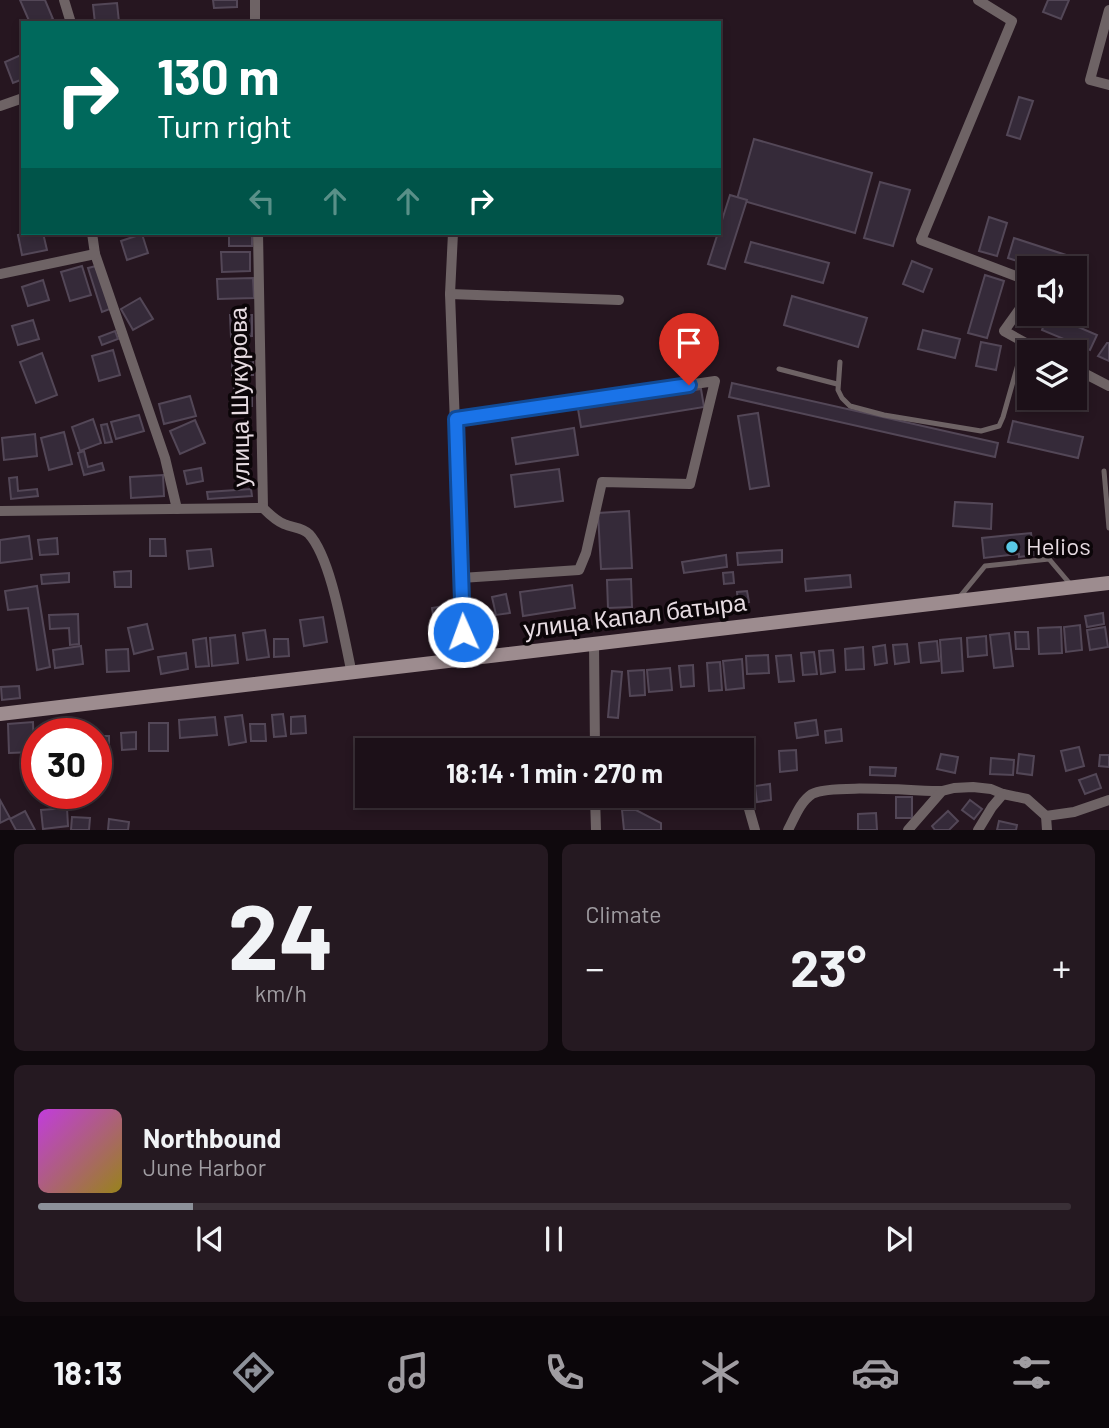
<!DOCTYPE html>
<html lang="en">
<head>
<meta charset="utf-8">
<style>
	body { margin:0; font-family:Barlow,sans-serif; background:#251921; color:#f1f3f6; height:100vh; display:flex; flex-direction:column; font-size:26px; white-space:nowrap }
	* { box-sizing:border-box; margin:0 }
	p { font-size:23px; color:#a09da2 }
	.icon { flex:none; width:38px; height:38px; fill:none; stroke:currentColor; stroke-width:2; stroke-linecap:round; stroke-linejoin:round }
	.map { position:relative; height:830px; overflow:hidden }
	.sheet { display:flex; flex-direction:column; gap:14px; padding:14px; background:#0f090d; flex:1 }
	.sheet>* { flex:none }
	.top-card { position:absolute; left:21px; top:21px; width:700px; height:214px; border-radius:0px; box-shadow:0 4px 10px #0003,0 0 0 2px #3a3037; background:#00695c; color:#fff; overflow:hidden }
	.controls { position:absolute; left:1017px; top:256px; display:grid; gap:14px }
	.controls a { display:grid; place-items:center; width:70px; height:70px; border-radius:0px; background:#1c1018; box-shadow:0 4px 10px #0003,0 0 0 2px #3a3037; font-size:35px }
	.speed { position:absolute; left:21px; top:718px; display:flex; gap:14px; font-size:35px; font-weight:700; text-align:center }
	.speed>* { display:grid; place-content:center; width:91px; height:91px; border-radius:50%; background:#1c1018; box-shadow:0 4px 10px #0003,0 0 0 2px #3a3037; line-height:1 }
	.speed .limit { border:10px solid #d22; background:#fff; color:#111 }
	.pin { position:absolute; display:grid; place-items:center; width:60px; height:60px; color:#fff; margin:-72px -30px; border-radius:50% 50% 50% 0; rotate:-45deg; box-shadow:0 0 7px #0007 }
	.pin .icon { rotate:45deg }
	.me { position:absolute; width:77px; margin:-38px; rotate:358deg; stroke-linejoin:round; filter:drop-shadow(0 0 5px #0008) }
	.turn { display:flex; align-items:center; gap:24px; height:147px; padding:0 21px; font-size:32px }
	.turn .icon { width:91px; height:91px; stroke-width:2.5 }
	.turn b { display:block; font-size:49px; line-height:60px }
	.lanes { display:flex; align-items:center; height:66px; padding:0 21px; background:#0003; justify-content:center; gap:35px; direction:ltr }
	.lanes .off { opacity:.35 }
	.big { font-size:52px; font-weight:700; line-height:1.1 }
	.sheet .card { flex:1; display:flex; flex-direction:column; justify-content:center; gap:10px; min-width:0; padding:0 24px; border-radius:10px; background:#251921 }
	.sheet .dial { align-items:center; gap:0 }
	.dial b { font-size:91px; line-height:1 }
	.song { display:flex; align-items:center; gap:21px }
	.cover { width:84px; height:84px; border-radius:10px; background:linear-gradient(135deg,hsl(290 70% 55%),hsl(50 70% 35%)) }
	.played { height:7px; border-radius:4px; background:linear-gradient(90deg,#8c9099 15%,#3a3037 15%) }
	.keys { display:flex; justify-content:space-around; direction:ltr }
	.heat { display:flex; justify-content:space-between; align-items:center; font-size:38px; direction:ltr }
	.sheet .tiles { flex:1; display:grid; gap:14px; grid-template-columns:1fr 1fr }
	.card:last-child { grid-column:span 2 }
	.trip { position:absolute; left:355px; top:738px; width:399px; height:70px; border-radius:0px; background:#1c1018; box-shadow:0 4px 10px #0003,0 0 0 2px #3a3037; font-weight:700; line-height:70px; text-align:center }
	.dock { display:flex; height:112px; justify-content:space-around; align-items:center; background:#0b060a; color:#a09da2 }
	.dock .icon { width:49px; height:49px }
	.dock .current { color:#8c9099 }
	.dock b { font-size:32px; color:#f1f3f6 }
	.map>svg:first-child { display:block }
</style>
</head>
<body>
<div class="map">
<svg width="1109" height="830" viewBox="0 0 1109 830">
	<rect width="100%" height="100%" fill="#261620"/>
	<!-- building -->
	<g fill="#352a39" stroke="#534757" stroke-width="2">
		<path d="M20 0H45L53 19 44 23H30Z"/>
		<path d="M213 0H237V7L214 8Z"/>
		<path d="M1048 0H1069L1061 19 1043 12Z"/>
		<path d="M117 3 119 22 95 23 93 5Z"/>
		<path d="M23 54V79L13 83 5 62Z"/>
		<path d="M1019 97 1033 101 1020 139 1007 135Z"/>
		<path d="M754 139 872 173 855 233 737 199Z"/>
		<path d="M880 182 910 190 893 246 864 238Z"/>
		<path d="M730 195 747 200 725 269 708 264Z"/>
		<path d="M989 217 1007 223 997 256 979 251Z"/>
		<path d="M27 233H43L47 250 22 255 18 235Z"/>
		<rect x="229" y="233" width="23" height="13"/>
		<path d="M142 234 148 253 127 260 121 241Z"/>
		<path d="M1014 238 1066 255 1062 268H1039L1008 258Z"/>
		<path d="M751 242 829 263 823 283 745 262Z"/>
		<path d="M221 252H250V271L222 272Z"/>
		<path d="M912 261 932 269 923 292 903 284Z"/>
		<path d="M82 266 91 295 70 301 61 272Z"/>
		<path d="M96 266 110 309 102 312 88 268Z"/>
		<path d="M985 275 1004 281 987 338 968 333Z"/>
		<path d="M253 278 254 298 218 299 217 279Z"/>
		<path d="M43 280 49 300 28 306 22 287Z"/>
		<path d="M792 296 867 318 858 347 784 325Z"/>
		<path d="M140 298 153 319 133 330 121 309Z"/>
		<path d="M1048 314 1097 335 1090 350 1042 330Z"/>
		<path d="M230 315H252V336L231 337Z"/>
		<path d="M33 320 39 339 18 345 12 326Z"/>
		<path d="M923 330 960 339 955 358 918 349Z"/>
		<path d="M115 331 118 339 102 345 99 337Z"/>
		<path d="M981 342 1001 346 996 370 976 366Z"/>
		<path d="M1107 343H1109V361L1098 356Z"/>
		<path d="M113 350 120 375 99 381 92 356Z"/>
		<path d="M42 353 57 395 36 403 20 362Z"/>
		<rect x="232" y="357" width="21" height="18"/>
		<path d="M732 383 998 443 995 457 729 397Z"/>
		<path d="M234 388H252V406H233Z"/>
		<path d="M701 389 704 407 581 427 578 409Z"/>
		<path d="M190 396 196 416 164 424 159 404Z"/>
		<path d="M758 413 769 486 750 489 738 416Z"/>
		<path d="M139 415 144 431 116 439 111 422Z"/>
		<path d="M93 419 101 443 80 451 72 427Z"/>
		<path d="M195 420 205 443 180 454 170 431Z"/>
		<path d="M1013 421 1083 437 1078 458 1008 442Z"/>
		<path d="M107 424 112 442 105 443 101 425Z"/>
		<path d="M574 428 578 455 516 464 512 438Z"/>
		<path d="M64 432 72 464 49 470 41 438Z"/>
		<path d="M35 434 37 456 4 460 2 438Z"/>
		<path d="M84 451 88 467 102 463 104 470 84 475 78 453Z"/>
		<path d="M201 468 203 481 187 484 184 471Z"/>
		<path d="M559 469 563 501 515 507 511 475Z"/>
		<path d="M163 475 164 496 131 498 130 477Z"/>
		<path d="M17 477 18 491 37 489 38 496 11 499 9 478Z"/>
		<path d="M251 489 252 496 208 499 207 492Z"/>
		<path d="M955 502 992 504 991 529 953 526Z"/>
		<path d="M629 511 632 568 601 569 598 513Z"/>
		<path d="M1031 533 1034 555 1019 557V554L984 558 982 538Z"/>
		<path d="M29 536 32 559 0 563V540Z"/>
		<path d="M57 538 58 554 40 555 38 540Z"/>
		<path d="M150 539H165L166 556H150Z"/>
		<path d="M211 549 213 566 189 569 187 551Z"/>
		<path d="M782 550V562L738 565 737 553Z"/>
		<path d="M726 555 727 567 684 573 682 562Z"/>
		<path d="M131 571V587H115L114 572Z"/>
		<path d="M733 572 734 583 724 584 723 573Z"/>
		<path d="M69 573V582L42 584 41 575Z"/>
		<path d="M850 575 851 587 806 591 805 579Z"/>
		<path d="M631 579 632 607 608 608 607 580Z"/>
		<path d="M572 585 575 608 523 616 520 592Z"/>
		<path d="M37 586 50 667 37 670 28 608 8 610 5 591Z"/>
		<path d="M747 591 749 602 738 603 737 592Z"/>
		<path d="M506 594 510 613 496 615 492 597Z"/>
		<path d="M455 604 457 618 434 621 432 608Z"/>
		<path d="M1103 613 1104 624 1087 627 1085 616Z"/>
		<path d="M78 614 79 644 70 645 69 628 50 629 49 615Z"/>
		<path d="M323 617 327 642 304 646 300 620Z"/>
		<path d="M147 624 153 649 134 654 128 628Z"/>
		<path d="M1080 625 1082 650 1066 652 1064 627Z"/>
		<path d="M1061 627 1062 653 1039 654 1038 628Z"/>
		<path d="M1105 627 1108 647 1090 650 1087 630Z"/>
		<path d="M265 630 269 657 247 660 243 633Z"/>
		<path d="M1015 632H1028L1029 649H1016Z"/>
		<path d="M1009 633 1013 666 994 668 990 635Z"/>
		<path d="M235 635 238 663 212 666 210 638Z"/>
		<path d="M986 636 987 655 968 657 967 638Z"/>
		<path d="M206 638 209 666 196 667 193 640Z"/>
		<path d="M961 638 963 671 942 673 940 640Z"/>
		<path d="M274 639H288L289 656 274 657Z"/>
		<path d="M937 641 939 661 921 663 919 643Z"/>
		<path d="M907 644 909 662 895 664 893 645Z"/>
		<path d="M885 645 887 663 875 665 873 647Z"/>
		<path d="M81 646 83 664 55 668 53 650Z"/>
		<path d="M863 647 864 669 846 670 845 649Z"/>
		<path d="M128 649 129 671 107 672 106 650Z"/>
		<path d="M833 650 835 672 821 674 819 651Z"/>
		<path d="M814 652 817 674 803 675 801 653Z"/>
		<path d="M186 653 188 669 161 674 158 657Z"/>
		<path d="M768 655 769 673 747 674 746 656Z"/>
		<path d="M791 655 794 681 779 682 776 656Z"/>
		<path d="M742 659 744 688 726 690 723 661Z"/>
		<path d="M720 662 722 690 709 691 707 663Z"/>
		<path d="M693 665 694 686 681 687 679 666Z"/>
		<path d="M670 668 672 690 649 692 647 670Z"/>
		<path d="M644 670 645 695 630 696 628 671Z"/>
		<path d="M612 671 622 672 618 718 608 717Z"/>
		<path d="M19 686 20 698 2 700 1 687Z"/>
		<path d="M283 714 286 736 274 737 272 715Z"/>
		<path d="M242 715 246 742 229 745 225 717Z"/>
		<path d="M305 716 306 733 291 734V717Z"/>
		<path d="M215 717 217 735 180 738 179 720Z"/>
		<path d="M816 720 818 735 797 738 795 723Z"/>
		<path d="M33 722 34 752 9 753 8 724Z"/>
		<rect x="149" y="723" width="19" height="28"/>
		<path d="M250 724H265L266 741H251Z"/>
		<path d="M841 729 842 741 826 743 825 731Z"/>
		<path d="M136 732V749L122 750 121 733Z"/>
		<rect x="96" y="736" width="13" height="30"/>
		<rect x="618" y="746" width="21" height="5"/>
		<path d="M1079 747 1084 766 1066 771 1061 751Z"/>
		<path d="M796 750 797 770 780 772 779 751Z"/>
		<path d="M941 754 958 757 955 773 937 769Z"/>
		<path d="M1019 754 1034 756 1032 775 1017 773Z"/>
		<path d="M1100 755H1109V767L1099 766Z"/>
		<path d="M991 758 1014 760 1013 775 990 774Z"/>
		<path d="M870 767 896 768 895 776 870 775Z"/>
		<path d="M1096 774 1101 788 1085 794 1079 780Z"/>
		<path d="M770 784 771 800 757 802 755 786Z"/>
		<path d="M620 796H638L637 801H620Z"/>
		<rect x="896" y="797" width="16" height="21"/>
		<path d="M0 800 10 818 0 823Z"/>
		<path d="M970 800 982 809 974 819 962 810Z"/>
		<path d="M67 808 68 826 43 829 41 810Z"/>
		<path d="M622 810H636L661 823V830H624Z"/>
		<path d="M25 811 35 830H16L10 819Z"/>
		<path d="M948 811 958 821 949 830H935L932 826Z"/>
		<path d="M876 813 877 830H858V814Z"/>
		<path d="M72 817 90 818 89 830H71Z"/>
		<path d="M109 819 129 822 128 830H108Z"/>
		<path d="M999 821 1017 825 1016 830H997Z"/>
	</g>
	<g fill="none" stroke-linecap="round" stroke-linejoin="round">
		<!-- service -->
		<g stroke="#6e6365" stroke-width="5">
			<path d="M840 362 838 390 842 398 850 406 884 415 981 431 999 426 1003 417 1024 343"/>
			<path d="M779 369 837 384"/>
			<path d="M1104 471 1109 528"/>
			<path d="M958 599 985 566 1049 559 1071 585"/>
		</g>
		<!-- minor -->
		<g stroke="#6e6365" stroke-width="10">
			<path d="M64 0 71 23"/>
			<path d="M255 0V23"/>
			<path d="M978 0 1012 21 921 240 1029 281"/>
			<path d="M1109 10 1090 80 1109 85"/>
			<path d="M0 106 23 98"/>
			<path d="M92 233 95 254 165 458 177 509"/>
			<path d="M258 233 263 508"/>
			<path d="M0 274 95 254"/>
			<path d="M450 294 453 233"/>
			<path d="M1029 296 1004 331 1042 352"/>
			<path d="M1074 368 1109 386"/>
			<path d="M456 419 715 381 690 484 602 482 586 553 579 570 461 578"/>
			<path d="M263 508C269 514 276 521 284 524 293 528 302 527 309 534 332 559 344 639 352 674"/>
			<path d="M0 511 263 508"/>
			<path d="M594 643 595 751"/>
			<path d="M464 659 450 294 619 300"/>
			<path d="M743 788 755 830"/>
			<path d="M595 796 596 830"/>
			<path d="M788 830C795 817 800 802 812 794 829 784 917 791 942 791"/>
			<path d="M908 830 942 791 954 788 973 787 991 789 1003 794"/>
			<path d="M978 830 992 807 1003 794 1027 799 1046 816"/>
			<path d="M1047 830 1046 816 1074 812 1109 800"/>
		</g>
		<!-- secondary -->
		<path stroke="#9d8c8f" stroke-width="14" d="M0 714 1109 583"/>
	</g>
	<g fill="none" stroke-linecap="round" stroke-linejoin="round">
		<defs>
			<path id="route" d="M463 632 456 419 689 385"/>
		</defs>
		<!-- route casing -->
		<use href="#route" stroke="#114b97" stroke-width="18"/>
		<!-- route -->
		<use href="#route" stroke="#1a73e8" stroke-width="12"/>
	</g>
	<!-- markers -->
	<circle fill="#59c8e4" stroke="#0b0508" stroke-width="2.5" cx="1012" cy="547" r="7"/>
	<g text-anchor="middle" stroke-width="7" stroke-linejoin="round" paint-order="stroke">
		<!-- street labels -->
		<g font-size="24" fill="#e7dce2" stroke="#0b0508">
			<text transform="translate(240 397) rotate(-91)" y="8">улица Шукурова</text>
			<text transform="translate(635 616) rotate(-7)" y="8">улица Капал батыра</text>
		</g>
		<!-- poi labels -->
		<g font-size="24" fill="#e7dce2" stroke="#0b0508" text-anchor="start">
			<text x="1026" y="555">Helios</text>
		</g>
	</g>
</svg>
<div class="controls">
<a><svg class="icon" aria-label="sound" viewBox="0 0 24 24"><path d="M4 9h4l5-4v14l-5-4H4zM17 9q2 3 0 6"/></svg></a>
<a><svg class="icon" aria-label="layers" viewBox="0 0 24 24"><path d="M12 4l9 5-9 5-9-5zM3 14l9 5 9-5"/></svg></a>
</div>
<div class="speed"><div class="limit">30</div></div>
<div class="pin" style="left:689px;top:385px;background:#d93025"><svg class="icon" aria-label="arrive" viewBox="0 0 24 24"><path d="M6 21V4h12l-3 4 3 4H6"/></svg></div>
<svg class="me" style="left:463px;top:632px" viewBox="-20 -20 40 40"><circle r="17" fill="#1a73e8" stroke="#fff" stroke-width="3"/><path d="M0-11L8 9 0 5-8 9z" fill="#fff"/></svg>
<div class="trip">18:14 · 1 min · 270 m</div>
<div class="top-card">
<div class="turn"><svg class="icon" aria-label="right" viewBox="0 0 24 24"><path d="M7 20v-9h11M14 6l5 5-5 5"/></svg><div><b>130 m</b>Turn right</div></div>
<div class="lanes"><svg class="icon off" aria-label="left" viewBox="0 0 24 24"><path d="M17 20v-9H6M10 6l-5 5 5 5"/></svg><svg class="icon off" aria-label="ahead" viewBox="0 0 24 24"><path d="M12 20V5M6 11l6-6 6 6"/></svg><svg class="icon off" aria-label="ahead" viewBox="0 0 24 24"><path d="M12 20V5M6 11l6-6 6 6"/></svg><svg class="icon" aria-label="right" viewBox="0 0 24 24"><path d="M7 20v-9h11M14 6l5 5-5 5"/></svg></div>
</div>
</div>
<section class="sheet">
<div class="tiles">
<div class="card dial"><b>24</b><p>km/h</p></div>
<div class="card"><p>Climate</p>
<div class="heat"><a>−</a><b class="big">23°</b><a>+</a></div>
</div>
<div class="card">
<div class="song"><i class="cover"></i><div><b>Northbound</b><p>June Harbor</p></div></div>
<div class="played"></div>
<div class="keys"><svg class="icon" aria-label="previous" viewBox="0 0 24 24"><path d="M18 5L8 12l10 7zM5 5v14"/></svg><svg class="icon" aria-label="pause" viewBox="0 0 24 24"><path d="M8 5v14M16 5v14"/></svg><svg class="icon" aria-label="next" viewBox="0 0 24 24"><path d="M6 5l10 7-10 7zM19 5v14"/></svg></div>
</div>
</div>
</section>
<nav class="dock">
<b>18:13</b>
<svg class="icon current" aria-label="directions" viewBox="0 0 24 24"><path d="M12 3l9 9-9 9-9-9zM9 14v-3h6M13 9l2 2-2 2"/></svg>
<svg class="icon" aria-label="music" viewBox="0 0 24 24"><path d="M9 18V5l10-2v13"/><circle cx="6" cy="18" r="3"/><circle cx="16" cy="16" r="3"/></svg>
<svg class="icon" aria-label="phone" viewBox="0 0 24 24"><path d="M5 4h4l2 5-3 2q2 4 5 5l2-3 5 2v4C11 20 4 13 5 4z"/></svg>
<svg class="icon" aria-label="climate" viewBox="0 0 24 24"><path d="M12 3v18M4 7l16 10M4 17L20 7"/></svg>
<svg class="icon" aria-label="car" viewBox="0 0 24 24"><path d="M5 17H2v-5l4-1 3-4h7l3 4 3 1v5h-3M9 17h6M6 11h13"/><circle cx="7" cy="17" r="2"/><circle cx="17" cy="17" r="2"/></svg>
<svg class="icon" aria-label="filters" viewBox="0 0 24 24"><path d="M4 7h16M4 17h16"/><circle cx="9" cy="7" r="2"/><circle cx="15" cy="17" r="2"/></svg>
</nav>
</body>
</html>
